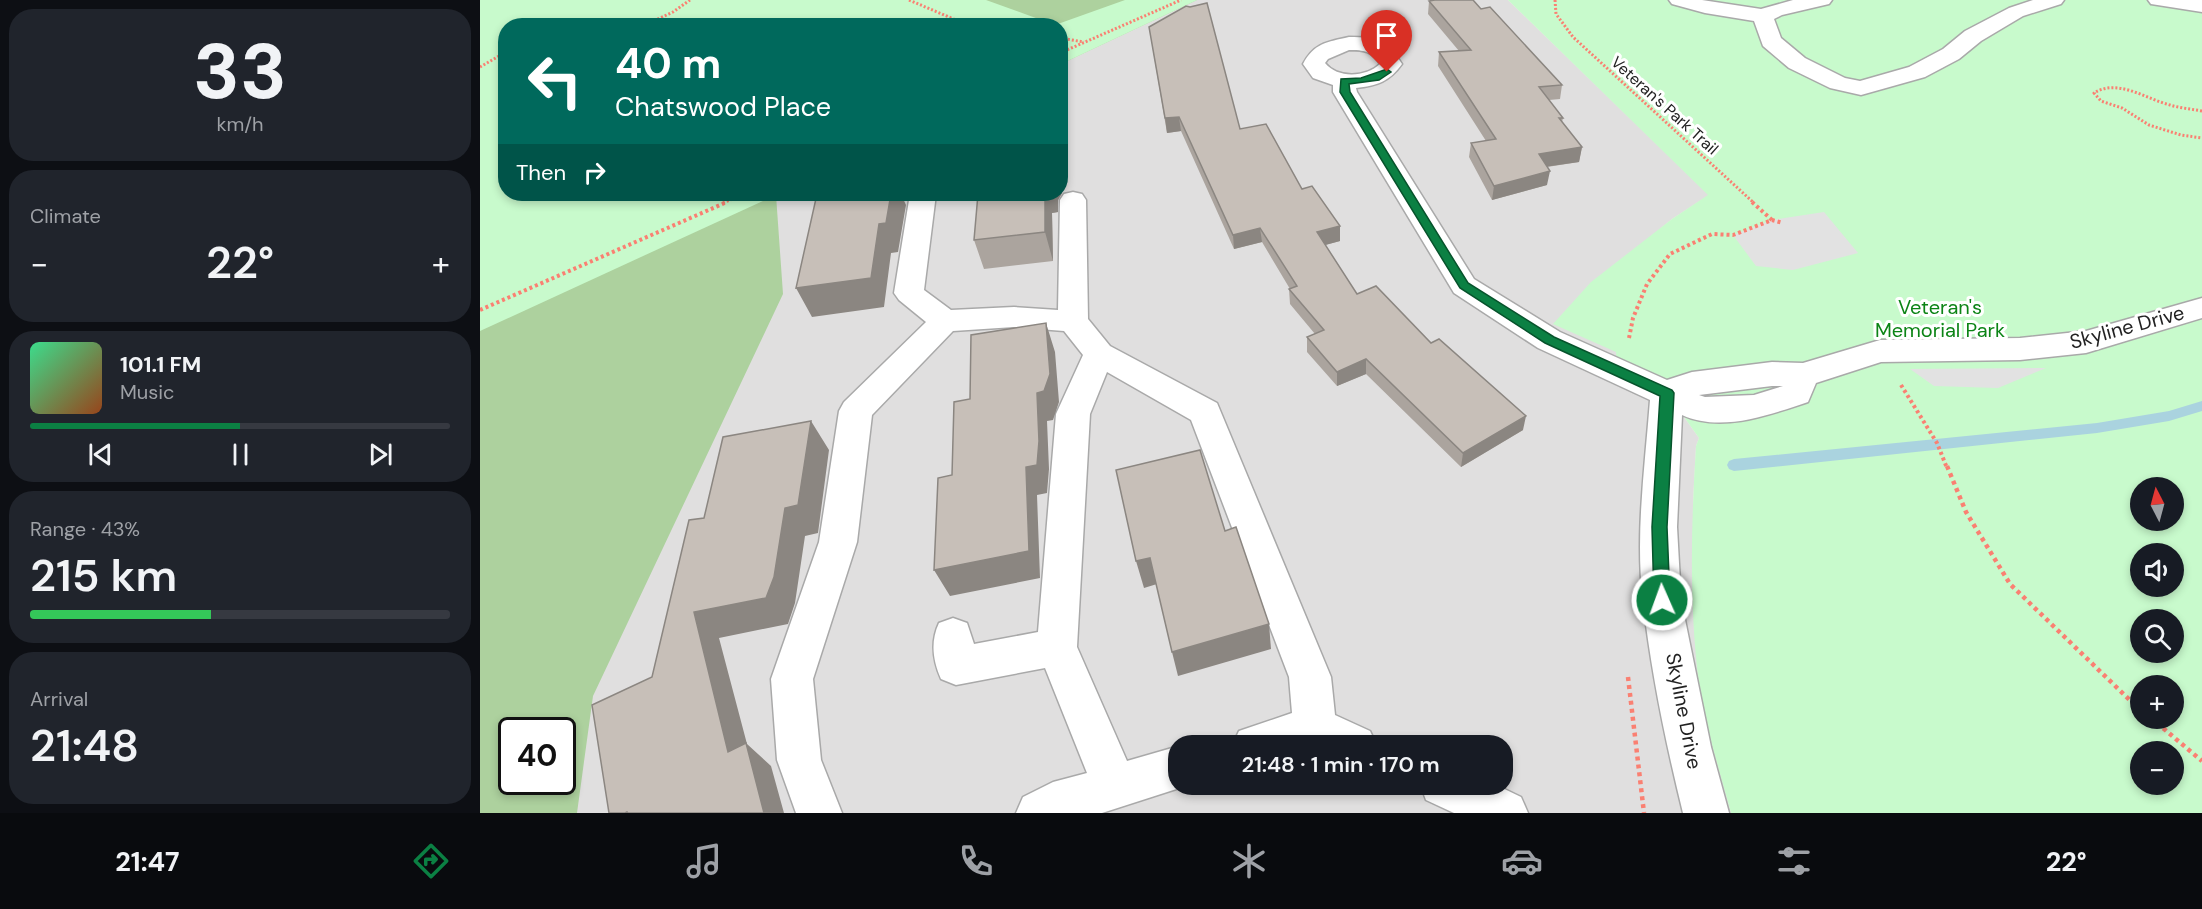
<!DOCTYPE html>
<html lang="en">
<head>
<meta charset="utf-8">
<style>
	body { margin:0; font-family:"DM Sans",sans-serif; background:#20242c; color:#f1f3f6; height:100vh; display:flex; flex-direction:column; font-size:22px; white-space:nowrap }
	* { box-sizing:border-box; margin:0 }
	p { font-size:20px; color:#9ea1a6 }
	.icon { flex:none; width:33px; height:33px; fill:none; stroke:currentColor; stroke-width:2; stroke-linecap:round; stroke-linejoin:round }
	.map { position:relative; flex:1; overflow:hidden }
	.details { display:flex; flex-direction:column; gap:9px; padding:9px; background:#0d0f14; width:480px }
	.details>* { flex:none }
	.top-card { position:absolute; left:18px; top:18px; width:570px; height:183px; border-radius:24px; box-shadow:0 3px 9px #0003; background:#00695c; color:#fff; overflow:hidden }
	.needle { width:39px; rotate:354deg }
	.tools { position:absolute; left:1650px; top:477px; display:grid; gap:12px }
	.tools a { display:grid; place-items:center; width:54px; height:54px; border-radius:50%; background:#171b24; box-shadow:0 3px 9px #0003; font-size:30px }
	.speed { position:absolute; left:18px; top:717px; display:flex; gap:12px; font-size:30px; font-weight:700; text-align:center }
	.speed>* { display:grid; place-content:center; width:78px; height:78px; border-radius:50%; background:#171b24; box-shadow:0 3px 9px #0003; line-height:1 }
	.speed .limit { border:3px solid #111; border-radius:9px; background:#fff; color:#111 }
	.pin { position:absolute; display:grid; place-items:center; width:51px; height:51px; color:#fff; margin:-62px -26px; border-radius:50% 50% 50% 0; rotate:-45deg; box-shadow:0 0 6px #0007 }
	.pin .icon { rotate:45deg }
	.me { position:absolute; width:66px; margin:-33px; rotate:358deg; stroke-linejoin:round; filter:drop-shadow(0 0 4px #0008) }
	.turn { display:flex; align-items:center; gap:21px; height:126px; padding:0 18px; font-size:27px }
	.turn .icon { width:78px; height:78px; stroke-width:2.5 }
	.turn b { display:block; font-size:42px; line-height:51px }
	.then { display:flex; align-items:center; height:57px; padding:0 18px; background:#0003; gap:12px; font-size:22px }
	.big { font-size:45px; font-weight:600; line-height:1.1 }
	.details .card { flex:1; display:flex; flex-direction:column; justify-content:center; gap:9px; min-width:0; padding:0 21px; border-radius:24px; background:#20242c }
	.details .dial { align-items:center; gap:0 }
	.dial b { font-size:78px; line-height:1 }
	.song { display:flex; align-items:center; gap:18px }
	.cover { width:72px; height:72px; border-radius:9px; background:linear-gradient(135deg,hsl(150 70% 55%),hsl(20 70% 35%)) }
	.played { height:6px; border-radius:3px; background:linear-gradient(90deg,#0b8043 50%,#363941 50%) }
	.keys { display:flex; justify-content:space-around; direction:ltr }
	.heat { display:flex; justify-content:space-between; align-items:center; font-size:33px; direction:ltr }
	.charge { height:9px; border-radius:4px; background:linear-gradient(90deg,#34c759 43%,#363941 0) }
	.trip { position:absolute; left:688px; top:735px; width:345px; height:60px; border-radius:24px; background:#171b24; box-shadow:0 3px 9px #0003; font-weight:600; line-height:60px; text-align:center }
	.dock { display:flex; height:96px; justify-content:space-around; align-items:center; background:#090b0e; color:#9ea1a6 }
	.dock .icon { width:42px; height:42px }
	.dock .active { color:#0b8043 }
	.dock b { font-size:27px; color:#f1f3f6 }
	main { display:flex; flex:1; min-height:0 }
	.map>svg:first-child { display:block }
</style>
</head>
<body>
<main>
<section class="details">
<div class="card dial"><b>33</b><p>km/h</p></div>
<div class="card"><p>Climate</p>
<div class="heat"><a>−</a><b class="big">22°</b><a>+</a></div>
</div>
<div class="card">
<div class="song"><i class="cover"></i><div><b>101.1 FM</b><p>Music</p></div></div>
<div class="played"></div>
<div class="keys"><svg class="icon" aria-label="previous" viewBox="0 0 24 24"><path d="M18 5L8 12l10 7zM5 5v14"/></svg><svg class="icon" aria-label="pause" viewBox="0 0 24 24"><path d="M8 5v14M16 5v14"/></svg><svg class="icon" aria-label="next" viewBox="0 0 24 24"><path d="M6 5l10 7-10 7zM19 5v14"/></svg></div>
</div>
<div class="card"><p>Range · 43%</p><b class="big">215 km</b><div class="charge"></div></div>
<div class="card"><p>Arrival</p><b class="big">21:48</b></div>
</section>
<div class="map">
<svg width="1722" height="813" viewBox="0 0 1722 813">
	<rect width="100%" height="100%" fill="#f2efe9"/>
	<!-- residential -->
	<path fill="#e0dfdf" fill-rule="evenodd" d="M717 0H1028L1229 195 1192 219 1154 250 1136 352 1187 393 1219 438 1216 446 1213 502 1214 615 1220 685 1251 813H0V331L298 194H580L581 64ZM32 730H82V782H32ZM699 746H1023V784H699Z"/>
	<!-- forest -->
	<path fill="#add19e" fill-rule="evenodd" d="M0 0H717L581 64 580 26H26V194H298L296 195 303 294 113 696 97 813H0ZM32 730H82V782H32Z"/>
	<!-- park -->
	<g fill="#c8facc" fill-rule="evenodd">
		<path d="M0 0H506L575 25 645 0H717L581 64 580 26H26V194H298L0 331Z"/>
		<path d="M1028 0H1722V813H1251C1240 772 1225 726 1219 684 1209 606 1211 524 1216 446L1219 438 1187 393 1137 371 1136 352 1073 324 1111 282 1192 219 1228 195ZM1660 488H1694V520H1660ZM1660 554H1694V586H1660ZM1660 620H1694V652H1660ZM1660 686H1694V718H1660ZM1660 752H1694V784H1660Z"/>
	</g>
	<!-- parking -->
	<g fill="#e2e2e2">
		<path d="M1344 212 1378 253 1313 270 1276 266 1253 235 1292 220Z"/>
		<path d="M1566 368 1518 388 1454 386 1430 369Z"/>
	</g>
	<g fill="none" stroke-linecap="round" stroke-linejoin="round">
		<!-- stream -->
		<path fill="#aad3df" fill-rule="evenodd" d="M1722 401V411L1689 421 1617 433 1254 471 1249 469 1247 465 1249 461 1254 459 1617 423 1689 411Z"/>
		<defs>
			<g id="minor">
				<path d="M1189 0H1222L1281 9 1313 0H1352L1349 4 1302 15 1294 19 1301 38 1325 58 1365 78 1380 81 1429 67 1463 49 1485 31 1529 8 1553 0H1584L1581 4 1543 16 1501 41 1479 59 1445 77 1381 95 1350 88 1309 68 1283 46 1274 21 1225 13 1192 4Z"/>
				<path d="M1668 0H1722V12L1671 4Z"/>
				<path d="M869 37C897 37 907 40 922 64 910 81 897 86 876 88L877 92 994 279 1080 332 1187 380 1212 372 1292 362 1323 363 1400 340 1540 338 1606 331 1722 298V318L1606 353 1540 360 1401 362 1336 383 1328 402C1289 415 1241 433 1202 415L1197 527 1201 600 1231 747 1249 813H1203C1186 744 1171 672 1163 601 1155 535 1165 466 1170 400L1058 348 974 293 853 92V85L833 78 823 64C834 43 847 42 869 37ZM869 50C884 50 892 51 900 64 886 77 858 79 845 63L848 59ZM1292 386H1303L1274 395 1225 397 1219 395Z"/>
				<path d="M593 192 602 194 606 200 608 319 630 346 737 403 851 677 855 715 890 731 897 746H752L759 731 812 713 809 677 711 420 627 372 610 414 597 647 647 761 699 746V784H712L622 813H536L543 797 573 782 607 773 565 668 476 685 461 679C453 661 450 642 459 623L473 618 487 623 494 644 558 632 576 414 603 355 584 331 534 327 473 331 392 415 377 542 333 679 341 760 362 813H316L297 760 291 679 339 542 359 411 364 402 446 322 419 300 414 293 430 194H456L444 290 471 310 534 307 578 310 580 200 584 194Z"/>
				<path d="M940 784H1014L1041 797 1048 813H974L946 800Z"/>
			</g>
		</defs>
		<!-- minor casing -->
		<use href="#minor" stroke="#a9a9a9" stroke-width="3"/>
		<!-- path-far2 -->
		<g stroke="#fa8072" stroke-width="3" stroke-dasharray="2 2" stroke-linecap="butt">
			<path d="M429 0 483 23 501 26"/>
			<path d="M1075 0 1076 14 1093 37 1274 203"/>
			<path d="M163 26 193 12 210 0"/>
			<path d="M580 38 604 42"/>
			<path d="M580 53 701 0"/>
			<path d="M0 67 26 52"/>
			<path d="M1722 111C1711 109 1700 108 1690 105 1666 99 1638 78 1614 93L1621 101 1642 108 1669 125 1701 135 1722 138"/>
			<path d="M243 203 264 194"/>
		</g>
		<!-- path-far1 -->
		<g stroke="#fa8072" stroke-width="4" stroke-dasharray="3 3" stroke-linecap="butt">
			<path d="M1272 202 1292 220"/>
			<path d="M0 310 247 202"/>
			<path d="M1149 338 1153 318 1167 284 1190 254 1232 234 1253 235 1292 220 1303 223"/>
			<path d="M1421 385 1457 443 1467 468"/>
		</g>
		<!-- path -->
		<g stroke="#fa8072" stroke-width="4.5" stroke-dasharray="4 4" stroke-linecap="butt">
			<path d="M1467 466 1486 512 1530 584 1660 710"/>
			<path d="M1148 677 1164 813"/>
			<path d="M1671 718 1722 761"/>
		</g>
		<!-- minor -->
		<use href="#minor" fill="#fff" fill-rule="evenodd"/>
	</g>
	<!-- wall -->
	<g fill="#aba49e">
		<path d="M949 1 1001 9 1082 85 1080 99 1069 100 1083 118 1082 122 1102 147 1099 162 1067 167V185L1012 200 989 157 991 143 1006 141 958 66 959 52 979 51 948 14Z"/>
		<path d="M669 27 760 129 822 189 860 241 845 245 877 294 951 343 1043 430 981 467 886 374 857 386 827 352V337L835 334 810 304 809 289H810L782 242 754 249 701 131 687 133Z"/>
		<path d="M580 163 582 168V193L578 200V212L572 213 573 261 504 269 494 240 580 194Z"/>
	</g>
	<!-- shaded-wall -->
	<g fill="#8b8681">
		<path d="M699 117 701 131 687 133 685 118Z"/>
		<path d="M1102 147 1099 162 1057 168 1059 154Z"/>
		<path d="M580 163 582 168V193L578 200V212L572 213 573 261 565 232V194H580Z"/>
		<path d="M1070 171 1067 185 1012 200 1014 186Z"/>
		<path d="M411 194H421L426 205 418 252 411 253 404 307 332 317 316 288 399 224Z"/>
		<path d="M860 226V241L838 247 837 232Z"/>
		<path d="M780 228 782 242 754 249 753 235Z"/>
		<path d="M566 323 575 352 579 402 573 420 567 421 569 469 567 493 557 495 560 578 470 596 454 570 546 467Z"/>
		<path d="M886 359V374L857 386V372Z"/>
		<path d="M1046 416 1043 430 981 467 983 453Z"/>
		<path d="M331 421 349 450 338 533 325 536 315 603 308 624 239 638 267 744 291 766 304 813H284L248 752 214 612Z"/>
		<path d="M670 558 677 584 664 588 656 561Z"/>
		<path d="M789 624 791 649 698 676 692 652Z"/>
	</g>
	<!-- building -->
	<g fill="#c7bfb8" stroke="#8b8681" stroke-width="1.5">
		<path d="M955 0H993L1001 9 1010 7 1082 85 1059 87 1083 118H1079L1102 147 1059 154 1070 171 1014 186 991 143 1016 139 959 52 991 50 949 1Z"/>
		<path d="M727 3 760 129 786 124 822 189 832 186 860 226 837 232 877 294 896 286 951 343 959 339 1046 416 983 453 886 359 857 372 827 337 844 330 809 289 817 286 780 228 753 235 699 117 685 118 669 27 706 6 710 7Z"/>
		<path d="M337 194H411L406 223 399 224 391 278 316 288Z"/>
		<path d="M498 194H565V232L494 240Z"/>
		<path d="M566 323 570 374 564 391 557 393 559 441 557 465 546 467 549 551 454 570 458 478 472 475 474 402 490 399 491 335Z"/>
		<path d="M331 421 318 505 305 508 294 577 286 598 214 612 248 752 266 743 284 813H148L147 812 145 813H129L112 705 172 677 209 520 224 518 243 437Z"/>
		<path d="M720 450 745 531 756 527 789 624 692 652 670 558 656 561 636 470Z"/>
	</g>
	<!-- route -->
	<path fill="#0b8043" stroke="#07532c" stroke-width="1.5" d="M907 69 911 72 899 80 869 84 870 92 988 283 1074 337 1192 390 1194 393 1187 527 1190 600 1188 605 1182 607 1177 605 1174 600 1172 527 1180 396 1065 343 980 288 860 92 861 79 881 78Z"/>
	<g text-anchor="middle" stroke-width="6" stroke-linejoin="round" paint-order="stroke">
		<!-- far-street labels -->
		<g font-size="16" fill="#222" stroke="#fff">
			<text transform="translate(1185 105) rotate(42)" y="6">Veteran's Park Trail</text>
		</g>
		<!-- park labels -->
		<g font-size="20" fill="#0c8416" stroke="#fff">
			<text x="1460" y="314">Veteran's<tspan x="1460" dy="23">Memorial Park</tspan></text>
		</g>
		<!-- street labels -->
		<g font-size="20" fill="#222" stroke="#fff">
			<text transform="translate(1647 327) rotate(-15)" y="7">Skyline Drive</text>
			<text transform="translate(1204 711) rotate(79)" y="7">Skyline Drive</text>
		</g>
	</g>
</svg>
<div class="tools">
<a><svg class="needle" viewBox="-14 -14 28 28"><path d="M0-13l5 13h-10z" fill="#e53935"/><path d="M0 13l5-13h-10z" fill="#9ea1a6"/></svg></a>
<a><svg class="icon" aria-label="sound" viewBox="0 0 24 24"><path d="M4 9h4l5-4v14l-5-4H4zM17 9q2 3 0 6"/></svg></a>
<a><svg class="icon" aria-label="search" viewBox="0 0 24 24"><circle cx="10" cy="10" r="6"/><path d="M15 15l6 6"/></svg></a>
<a>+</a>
<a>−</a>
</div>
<div class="speed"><div class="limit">40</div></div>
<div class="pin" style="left:907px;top:72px;background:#d93025"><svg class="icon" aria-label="arrive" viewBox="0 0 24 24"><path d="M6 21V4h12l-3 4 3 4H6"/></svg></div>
<svg class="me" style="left:1182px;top:600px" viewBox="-20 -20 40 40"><circle r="17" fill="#0b8043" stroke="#fff" stroke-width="3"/><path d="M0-11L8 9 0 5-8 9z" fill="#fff"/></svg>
<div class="trip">21:48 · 1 min · 170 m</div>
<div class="top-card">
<div class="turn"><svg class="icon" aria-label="left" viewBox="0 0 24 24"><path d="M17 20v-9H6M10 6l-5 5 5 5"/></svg><div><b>40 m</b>Chatswood Place</div></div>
<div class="then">Then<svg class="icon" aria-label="right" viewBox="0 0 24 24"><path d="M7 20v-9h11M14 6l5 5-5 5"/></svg></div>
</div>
</div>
</main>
<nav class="dock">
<b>21:47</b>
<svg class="icon active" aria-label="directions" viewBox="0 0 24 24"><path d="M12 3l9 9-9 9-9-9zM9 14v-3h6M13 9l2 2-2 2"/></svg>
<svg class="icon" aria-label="music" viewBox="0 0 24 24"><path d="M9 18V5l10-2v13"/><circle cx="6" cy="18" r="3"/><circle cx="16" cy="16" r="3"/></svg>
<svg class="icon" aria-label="phone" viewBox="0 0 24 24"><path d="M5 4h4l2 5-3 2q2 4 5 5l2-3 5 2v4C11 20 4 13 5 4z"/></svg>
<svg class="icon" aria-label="climate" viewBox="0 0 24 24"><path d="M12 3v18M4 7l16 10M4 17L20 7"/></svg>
<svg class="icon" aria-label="car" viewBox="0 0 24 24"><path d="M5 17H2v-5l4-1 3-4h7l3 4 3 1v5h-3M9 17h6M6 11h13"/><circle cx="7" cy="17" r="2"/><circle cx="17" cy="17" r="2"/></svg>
<svg class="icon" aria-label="filters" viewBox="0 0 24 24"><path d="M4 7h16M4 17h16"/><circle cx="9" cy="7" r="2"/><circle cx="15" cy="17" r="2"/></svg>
<b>22°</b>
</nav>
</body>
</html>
